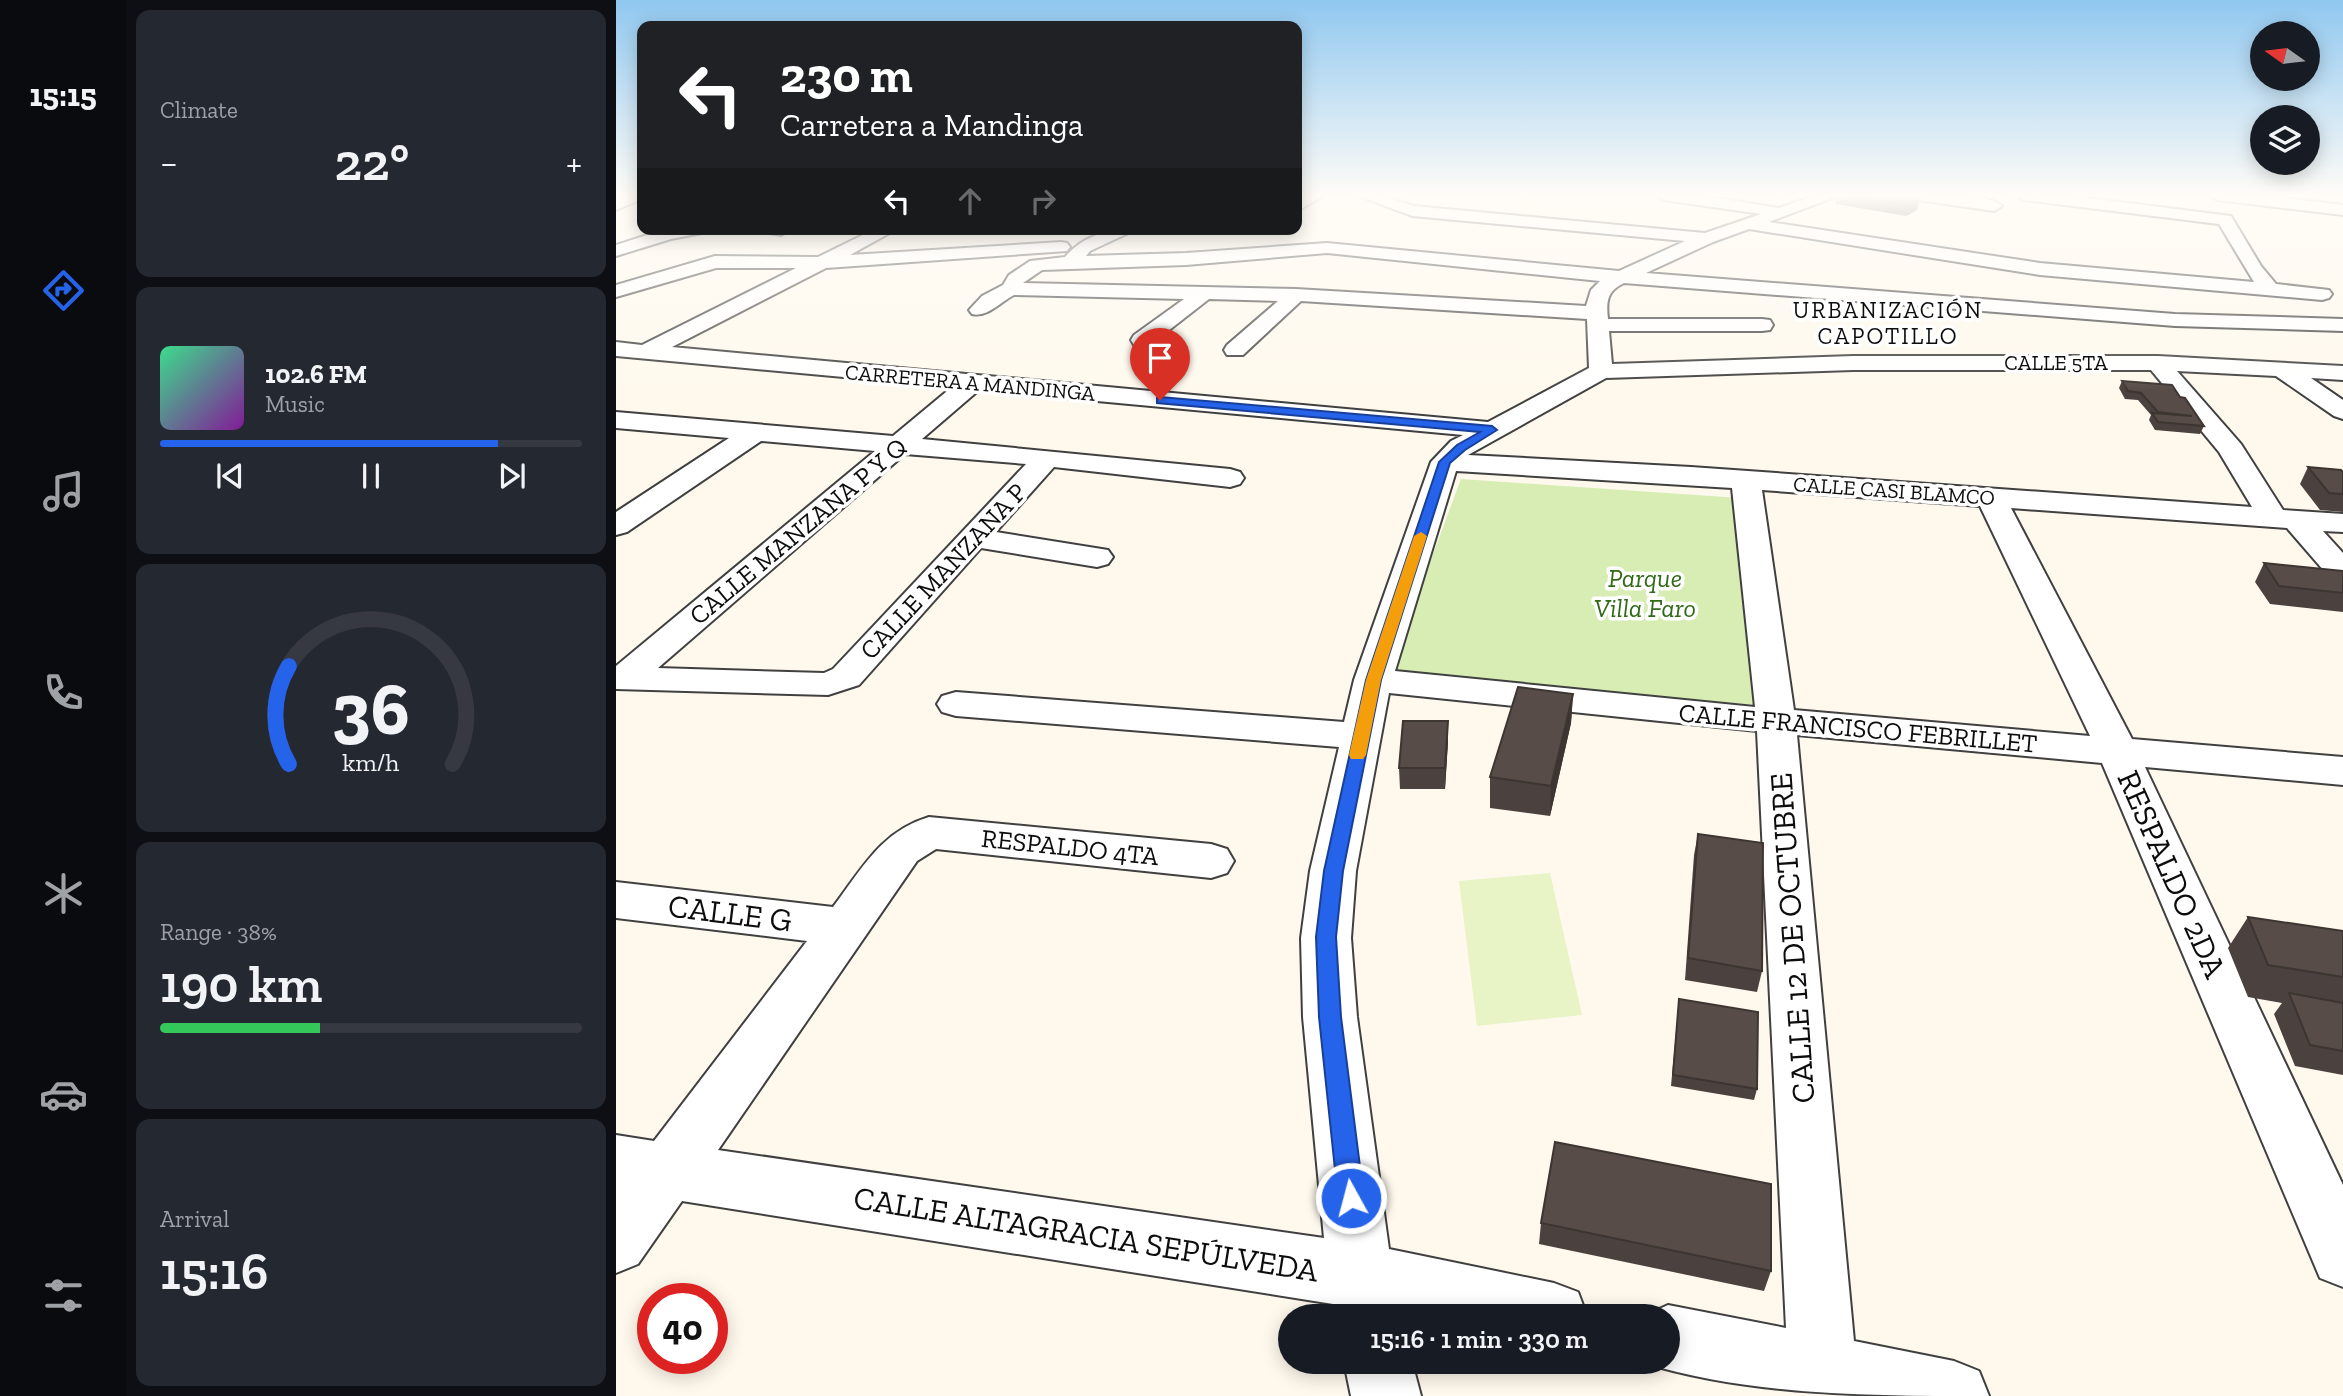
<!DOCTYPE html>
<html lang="en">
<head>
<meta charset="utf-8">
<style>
	body { margin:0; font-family:"Zilla Slab",serif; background:#242831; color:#f1f3f6; height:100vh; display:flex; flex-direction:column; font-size:26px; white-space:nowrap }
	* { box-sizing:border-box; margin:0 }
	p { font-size:23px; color:#9ea1a6 }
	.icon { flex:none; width:38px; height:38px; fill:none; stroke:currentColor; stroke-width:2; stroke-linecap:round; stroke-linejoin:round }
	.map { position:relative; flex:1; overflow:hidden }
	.details { display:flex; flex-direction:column; gap:10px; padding:10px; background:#0d0f14; width:490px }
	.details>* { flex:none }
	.guide { position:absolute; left:21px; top:21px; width:665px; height:214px; border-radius:14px; box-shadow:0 4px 18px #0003; background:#202124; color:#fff; overflow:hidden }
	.needle { width:46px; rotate:284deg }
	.fabs { position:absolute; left:1634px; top:21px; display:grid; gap:14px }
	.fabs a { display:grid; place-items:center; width:70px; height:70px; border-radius:50%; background:#171b24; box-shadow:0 4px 18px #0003; font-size:35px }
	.speed { position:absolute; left:21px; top:1283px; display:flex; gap:14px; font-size:35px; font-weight:700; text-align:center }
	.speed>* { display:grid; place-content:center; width:91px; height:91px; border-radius:50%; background:#171b24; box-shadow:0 4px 18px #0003; line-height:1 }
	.speed .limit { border:10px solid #d22; background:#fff; color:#111 }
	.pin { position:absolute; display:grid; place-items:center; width:60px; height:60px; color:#fff; margin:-72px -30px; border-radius:50% 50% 50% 0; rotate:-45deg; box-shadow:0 0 7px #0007 }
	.pin .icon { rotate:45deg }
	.me { position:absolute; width:77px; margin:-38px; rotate:353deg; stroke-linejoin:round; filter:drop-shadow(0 0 5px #0008) }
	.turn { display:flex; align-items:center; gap:24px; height:147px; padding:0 28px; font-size:32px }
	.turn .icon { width:91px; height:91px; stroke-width:2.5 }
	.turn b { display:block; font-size:49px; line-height:60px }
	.lanes { display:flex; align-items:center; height:66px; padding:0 28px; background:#0003; justify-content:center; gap:35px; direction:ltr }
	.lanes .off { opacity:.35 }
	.big { font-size:52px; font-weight:600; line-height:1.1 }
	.details .widget { flex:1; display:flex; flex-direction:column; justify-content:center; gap:10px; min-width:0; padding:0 24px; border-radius:14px; background:#242831 }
	.details .dial { align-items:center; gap:0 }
	.dial svg { height:182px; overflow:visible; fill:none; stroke:#363941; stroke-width:7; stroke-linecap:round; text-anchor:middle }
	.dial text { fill:#f1f3f6; stroke:none }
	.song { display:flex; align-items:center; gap:21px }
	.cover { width:84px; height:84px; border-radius:10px; background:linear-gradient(135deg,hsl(150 70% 55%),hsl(290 70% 35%)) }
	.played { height:7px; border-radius:4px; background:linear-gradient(90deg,#2563eb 80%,#363941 80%) }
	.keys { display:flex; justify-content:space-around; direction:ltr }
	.heat { display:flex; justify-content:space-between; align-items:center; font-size:38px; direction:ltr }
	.charge { height:10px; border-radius:5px; background:linear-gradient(90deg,#34c759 38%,#363941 0) }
	.trip { position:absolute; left:662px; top:1304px; width:402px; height:70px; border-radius:35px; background:#171b24; box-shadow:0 4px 18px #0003; font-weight:600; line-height:70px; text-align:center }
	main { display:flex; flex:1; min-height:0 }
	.tab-bar { display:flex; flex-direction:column; width:126px; justify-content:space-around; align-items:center; background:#090b0e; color:#9ea1a6 }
	.tab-bar .icon { width:49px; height:49px }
	.tab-bar .current { color:#2563eb }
	.tab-bar b { font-size:32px; color:#f1f3f6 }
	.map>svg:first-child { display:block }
</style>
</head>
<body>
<main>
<nav class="tab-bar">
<b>15:15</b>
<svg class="icon current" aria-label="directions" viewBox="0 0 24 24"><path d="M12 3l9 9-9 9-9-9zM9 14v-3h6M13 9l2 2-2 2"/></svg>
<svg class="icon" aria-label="music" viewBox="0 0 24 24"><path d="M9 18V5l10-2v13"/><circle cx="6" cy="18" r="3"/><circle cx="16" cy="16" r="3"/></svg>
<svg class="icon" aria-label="phone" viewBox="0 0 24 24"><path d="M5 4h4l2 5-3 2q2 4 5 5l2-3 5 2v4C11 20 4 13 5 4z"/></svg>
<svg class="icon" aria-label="climate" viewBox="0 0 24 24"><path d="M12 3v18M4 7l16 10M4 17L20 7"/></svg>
<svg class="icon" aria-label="car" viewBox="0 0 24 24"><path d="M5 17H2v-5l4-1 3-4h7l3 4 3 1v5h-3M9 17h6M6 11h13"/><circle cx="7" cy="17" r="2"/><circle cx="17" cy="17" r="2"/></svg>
<svg class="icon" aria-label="filters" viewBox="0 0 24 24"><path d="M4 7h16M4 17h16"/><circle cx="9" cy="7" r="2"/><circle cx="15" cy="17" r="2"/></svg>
</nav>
<section class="details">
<div class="widget"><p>Climate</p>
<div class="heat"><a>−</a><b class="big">22°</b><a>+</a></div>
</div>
<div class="widget">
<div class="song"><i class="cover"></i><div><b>102.6 FM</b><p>Music</p></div></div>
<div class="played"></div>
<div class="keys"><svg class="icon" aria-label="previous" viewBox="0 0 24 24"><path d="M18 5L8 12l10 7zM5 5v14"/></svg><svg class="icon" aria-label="pause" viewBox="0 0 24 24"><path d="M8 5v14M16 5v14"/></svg><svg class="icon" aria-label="next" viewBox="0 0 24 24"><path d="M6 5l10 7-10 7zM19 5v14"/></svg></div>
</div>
<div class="widget dial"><svg viewBox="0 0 100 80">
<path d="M14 69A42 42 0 1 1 86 69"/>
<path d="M14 69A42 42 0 0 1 14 26" stroke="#2563eb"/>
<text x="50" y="56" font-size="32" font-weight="700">36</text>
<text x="50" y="72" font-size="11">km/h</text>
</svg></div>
<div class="widget"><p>Range · 38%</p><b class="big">190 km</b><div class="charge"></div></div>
<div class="widget"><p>Arrival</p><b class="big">15:16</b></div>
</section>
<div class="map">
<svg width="1727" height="1396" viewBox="0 0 1727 1396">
	<rect width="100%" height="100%" fill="#fff9ed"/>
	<!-- green -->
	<path fill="#d7edb3" d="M845 479 1124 498 1140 705 773 672Z"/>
	<!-- pitch -->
	<path fill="#e8f3c6" d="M934 873 966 1015 861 1026 843 881Z"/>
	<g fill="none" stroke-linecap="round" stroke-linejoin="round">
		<defs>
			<g id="minor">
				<path d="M8 195H26V199L0 210V199Z"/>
				<path d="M689 195H709L681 211V200Z"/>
				<path d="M740 195H764L798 206 1089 233 1145 214 1048 200 1041 195H1083L1163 208 1200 195H1224L1153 222 1424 263 1638 282 1603 224 1407 200 1400 195H1449L1615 216 1645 266 1660 284 1713 290 1716 294 1713 298 1706 300 1424 275 1133 229 1097 242 1030 273 1559 314 1727 319V331L1559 326 1008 283C991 291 990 301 992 319H1146L1154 320 1157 325 1154 330 1146 331H993L996 364 1237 356H1542L1727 366V380L1695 378 1727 400V419L1718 416 1660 376 1561 371 1625 444 1667 510 1727 514V532L1707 531 1727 553V582L1715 579 1671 528 1395 508 1516 739 1727 757V785L1529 767 1727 1185V1287L1704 1278 1486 763 1181 735 1238 1341 1338 1361 1363 1371 1373 1396C1259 1396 1136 1396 1028 1363L1052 1362V1316H1028L1052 1305 1170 1328 1141 731 773 693 740 871 735 938 741 1017 773 1249 938 1283 962 1292 971 1316H720L717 1304 66 1201 22 1264 0 1273V1135L38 1141 191 941 0 918V882L217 907C246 869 264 832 313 817L595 844 611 849 618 861 611 873 595 878 320 849 301 861 102 1150 708 1238 687 1017 685 938 694 871 723 747 340 716 326 712 321 704 326 696 340 692 728 722 738 680 815 462 835 441 847 435 363 390 306 439 614 469 624 472 628 478 624 484 614 487 438 467 380 532 492 550 497 557 492 564 481 567 365 548 243 685 212 695 0 689V666L259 451 145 441 11 532 0 535V512L113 438 0 428V412L277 436 336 387 0 356V342L26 345 180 268H100L0 297V285L99 256 202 257 259 229H281L234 255 445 242 451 243 454 247 451 251 210 268 56 347 872 422 973 368 971 319 685 301 627 355H611L608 350 611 345 662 301 593 299 534 345H518L515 340 518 335 568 299 398 295C384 302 371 318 356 314L353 310 366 296 387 285 393 275 414 261 449 257C468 235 493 229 521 229L474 251 470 256 570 253 711 243 1003 271 1069 241 796 216ZM711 253 984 281 975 290 970 306 680 289 407 283 426 270 570 265ZM1237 370H1535L1603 452 1636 507 1075 467 852 455 990 378ZM289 454 410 464 217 669 208 673 42 668ZM840 471 1116 488 1139 707 779 671ZM1146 490 1364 506 1474 736 1178 710Z"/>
				<path d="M1295 195C1315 195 1371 192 1386 206L1378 211 1302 200Z"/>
				<path d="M1594 195H1644L1727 205V215L1601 200Z"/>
				<path d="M50 229H88L86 233 55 239 0 256V245Z"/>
				<path d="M151 229H173L174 230 165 235 153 233Z"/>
				<path d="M728 1362H796L805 1396H735Z"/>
			</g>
		</defs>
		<!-- minor casing -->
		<use href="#minor" stroke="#404040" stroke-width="4"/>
		<!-- minor -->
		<use href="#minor" fill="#fff" fill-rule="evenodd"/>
	</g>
	<!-- wall -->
	<g fill="#4b413e">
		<path d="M1221 195H1278L1303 199 1301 210 1290 216 1220 204Z"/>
		<path d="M1506 381 1564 397 1588 426 1584 434 1539 430 1533 420 1535 415 1522 400 1509 399 1503 388Z"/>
		<path d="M1692 467 1727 472V512L1704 510 1684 484Z"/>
		<path d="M1648 563 1727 593V612L1654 604 1639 582Z"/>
		<path d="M957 694 955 723 934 816 874 808V777Z"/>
		<path d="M832 741 829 789H784L783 768Z"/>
		<path d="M1082 834 1146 971 1141 992 1069 980 1078 855Z"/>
		<path d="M1632 917 1727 931V1075L1679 1066 1658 1014 1666 1003 1632 997 1612 948Z"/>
		<path d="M1063 999 1141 1089 1138 1100 1055 1086Z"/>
		<path d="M925 1223 1155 1271 1148 1291 923 1244Z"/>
	</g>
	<!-- shaded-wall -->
	<g fill="#3d3532">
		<path d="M1303 199 1301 210 1290 216 1292 205Z"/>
		<path d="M957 694 955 723 934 816 935 786Z"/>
		<path d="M832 721V741L829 789V768Z"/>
	</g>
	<!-- building -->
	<g fill="#574c48" stroke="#3d3532" stroke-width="2">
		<path d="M1233 195H1278L1303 199 1292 205Z"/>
		<path d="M1506 381 1556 385 1564 397 1569 398 1588 426 1542 422 1536 413 1576 416 1542 412 1525 393 1512 391Z"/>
		<path d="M1692 467 1725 470 1727 472V494L1713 493Z"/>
		<path d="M1648 563 1727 571V593L1663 586Z"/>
		<path d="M902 687 957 694 935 786 874 777Z"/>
		<path d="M787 721H832L829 768H783Z"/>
		<path d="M1082 834 1147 843 1146 971 1072 958Z"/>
		<path d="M1632 917 1727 931V977L1652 965Z"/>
		<path d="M1673 993 1727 1003V1051L1694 1045Z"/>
		<path d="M1063 999 1142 1012 1141 1089 1057 1075Z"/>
		<path d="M939 1142 1155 1184V1271L925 1223Z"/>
	</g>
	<!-- sky -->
	<linearGradient id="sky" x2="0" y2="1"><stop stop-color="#90c8f0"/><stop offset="0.5" stop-color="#fffcf7"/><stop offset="1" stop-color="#fffcf7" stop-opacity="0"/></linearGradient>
	<rect width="1727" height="391" fill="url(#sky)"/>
	<!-- route -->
	<path fill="#2563eb" stroke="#184099" stroke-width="2" d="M544 397 876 426 881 430 849 450 834 463 765 680 727 871 720 937 725 1017 748 1198 744 1207 735 1211 726 1207 722 1198 703 1017 700 937 708 871 750 680 823 462 841 445 864 432 541 403V398Z"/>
	<!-- slow -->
	<path fill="#f59e0b" d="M805 532 811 536 765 680 750 755 747 759H735L733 755 750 680 798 536Z"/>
	<g text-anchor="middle" stroke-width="7" stroke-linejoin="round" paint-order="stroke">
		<!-- far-street labels -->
		<g font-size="21" fill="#0d0d0d" stroke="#fff">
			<text x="1440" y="370">CALLE 5TA</text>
			<text transform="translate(354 383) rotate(5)" y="7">CARRETERA A MANDINGA</text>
			<text transform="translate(1278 491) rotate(4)" y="7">CALLE CASI BLAMCO</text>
		</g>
		<!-- far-neighbourhood labels -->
		<g font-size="23" letter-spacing="2" fill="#0d0d0d" stroke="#fff">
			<text x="1272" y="318">URBANIZACIÓN<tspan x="1272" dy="26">CAPOTILLO</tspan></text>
		</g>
		<!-- street labels -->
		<g font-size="26" fill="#0d0d0d" stroke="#fff">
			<text transform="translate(182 531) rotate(-40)" y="9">CALLE MANZANA P Y Q</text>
			<text transform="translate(327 571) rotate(-47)" y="9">CALLE MANZANA P</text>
			<text transform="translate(1242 728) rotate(5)" y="9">CALLE FRANCISCO FEBRILLET</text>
			<text transform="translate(454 847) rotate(6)" y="9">RESPALDO 4TA</text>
		</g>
		<!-- park labels -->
		<g font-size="26" font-style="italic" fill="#326a18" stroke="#fff">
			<text x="1029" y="587">Parque<tspan x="1029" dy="30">Villa Faro</tspan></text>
		</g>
		<!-- near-street labels -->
		<g font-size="32" fill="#0d0d0d" stroke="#fff">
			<text transform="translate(1556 874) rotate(66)" y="11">RESPALDO 2DA</text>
			<text transform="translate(114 913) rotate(7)" y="11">CALLE G</text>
			<text transform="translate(1176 938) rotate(-94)" y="11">CALLE 12 DE OCTUBRE</text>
			<text transform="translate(470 1234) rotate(9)" y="11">CALLE ALTAGRACIA SEPÚLVEDA</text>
		</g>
	</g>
</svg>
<div class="fabs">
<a><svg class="needle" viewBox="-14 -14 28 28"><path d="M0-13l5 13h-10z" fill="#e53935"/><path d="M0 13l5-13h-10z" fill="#9ea1a6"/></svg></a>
<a><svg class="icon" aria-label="layers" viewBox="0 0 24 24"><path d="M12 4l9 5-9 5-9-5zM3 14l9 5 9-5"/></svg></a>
</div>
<div class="speed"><div class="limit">40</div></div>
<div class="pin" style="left:544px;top:400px;background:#d93025"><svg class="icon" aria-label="arrive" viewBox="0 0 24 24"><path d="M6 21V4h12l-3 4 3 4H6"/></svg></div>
<svg class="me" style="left:735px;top:1198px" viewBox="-20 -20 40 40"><circle r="17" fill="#2563eb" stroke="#fff" stroke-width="3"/><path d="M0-11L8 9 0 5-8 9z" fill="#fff"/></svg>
<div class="trip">15:16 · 1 min · 330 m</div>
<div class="guide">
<div class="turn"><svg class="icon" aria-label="left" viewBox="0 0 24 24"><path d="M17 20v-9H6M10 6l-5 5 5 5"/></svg><div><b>230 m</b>Carretera a Mandinga</div></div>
<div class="lanes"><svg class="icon" aria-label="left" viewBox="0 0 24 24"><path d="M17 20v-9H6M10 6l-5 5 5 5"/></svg><svg class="icon off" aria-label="ahead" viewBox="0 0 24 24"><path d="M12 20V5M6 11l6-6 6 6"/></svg><svg class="icon off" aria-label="right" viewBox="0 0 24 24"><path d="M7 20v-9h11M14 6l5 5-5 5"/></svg></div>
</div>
</div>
</main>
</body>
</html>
